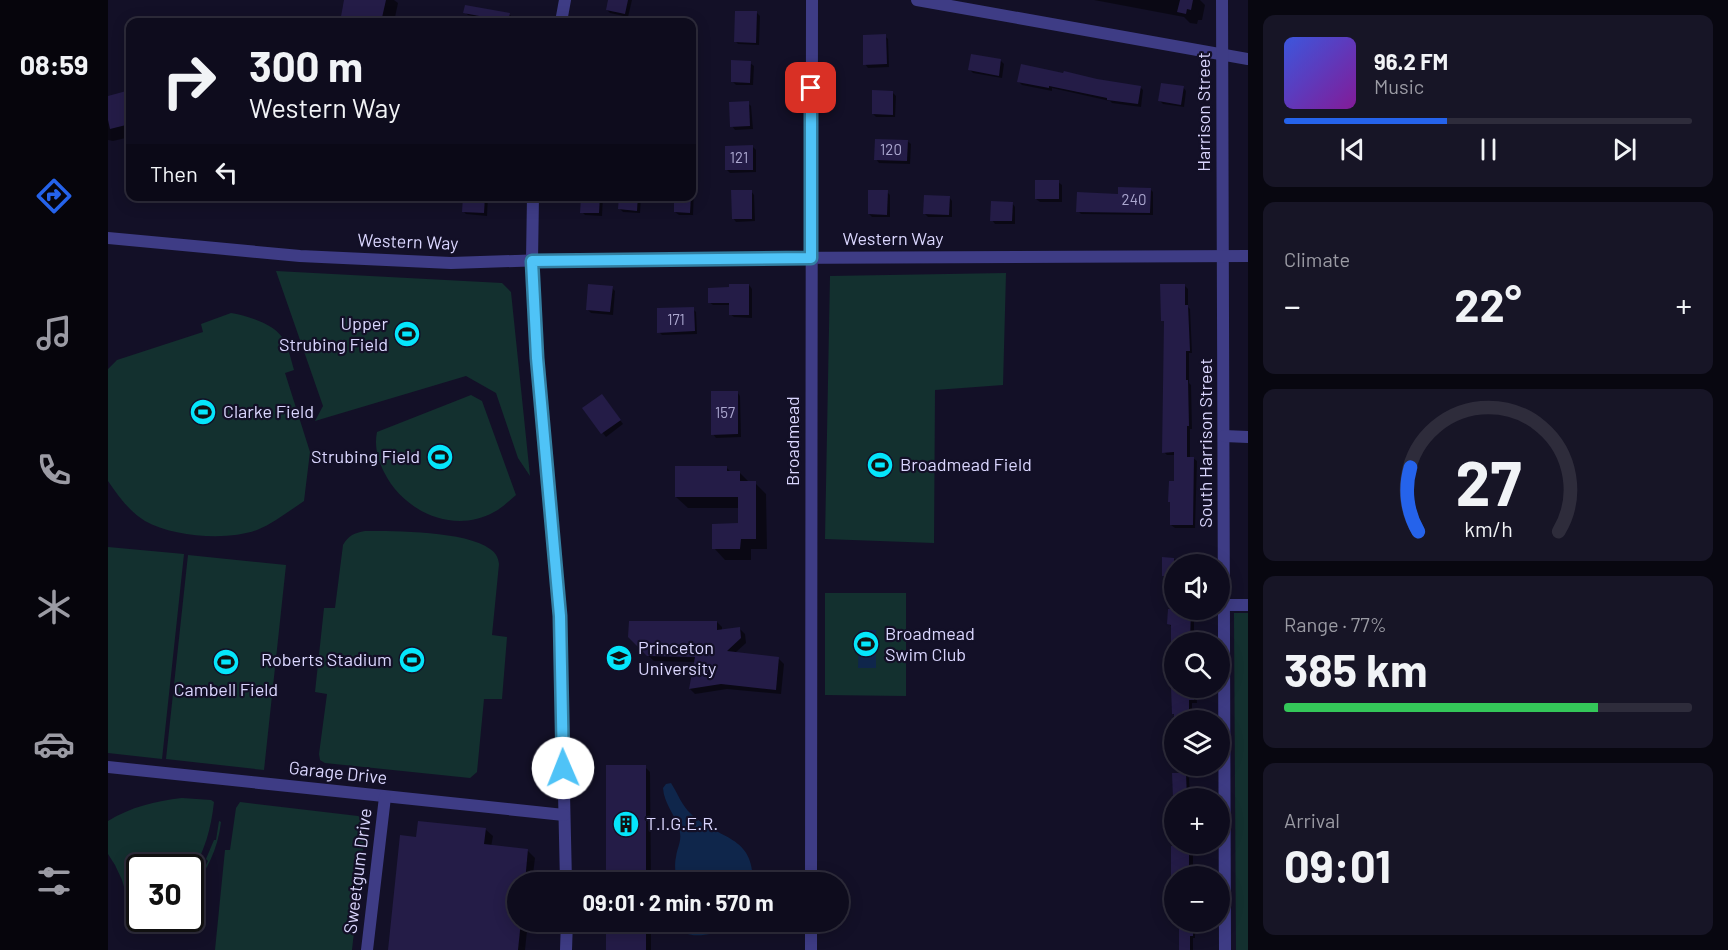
<!DOCTYPE html>
<html lang="en">
<head>
<meta charset="utf-8">
<style>
	body { margin:0; font-family:Barlow,sans-serif; background:#171526; color:#f1f3f6; height:100vh; display:flex; flex-direction:column; font-size:22px; white-space:nowrap }
	* { box-sizing:border-box; margin:0 }
	p { font-size:20px; color:#9b9ba4 }
	.icon { flex:none; width:33px; height:33px; fill:none; stroke:currentColor; stroke-width:2; stroke-linecap:round; stroke-linejoin:round }
	.map { position:relative; flex:1; overflow:hidden }
	.drawer { display:flex; flex-direction:column; gap:15px; padding:15px; background:#080710; width:480px }
	.drawer>* { flex:none }
	.guide { position:absolute; left:18px; top:18px; width:570px; height:183px; border-radius:12px; box-shadow:0 3px 15px #0003,0 0 0 2px #2e2c3b; background:#0e0c1d; color:#f1f3f6; overflow:hidden }
	.buttons { position:absolute; left:1056px; top:554px; display:grid; gap:12px }
	.buttons a { display:grid; place-items:center; width:66px; height:66px; border-radius:50%; background:#0e0c1d; box-shadow:0 3px 15px #0003,0 0 0 2px #2e2c3b; font-size:30px }
	.speed { position:absolute; left:18px; top:854px; display:flex; gap:12px; font-size:30px; font-weight:700; text-align:center }
	.speed>* { display:grid; place-content:center; width:78px; height:78px; border-radius:50%; background:#0e0c1d; box-shadow:0 3px 15px #0003,0 0 0 2px #2e2c3b; line-height:1 }
	.speed .limit { border:3px solid #111; border-radius:9px; background:#fff; color:#111 }
	.pin { position:absolute; display:grid; place-items:center; width:51px; height:51px; color:#fff; margin:-26px; border-radius:12px; box-shadow:0 3px 9px #0006 }
	.me { position:absolute; width:66px; margin:-33px; rotate:359deg; stroke-linejoin:round; filter:drop-shadow(0 0 4px #0008) }
	.turn { display:flex; align-items:center; gap:21px; height:126px; padding:0 24px; font-size:27px }
	.turn .icon { width:78px; height:78px; stroke-width:2.5 }
	.turn b { display:block; font-size:42px; line-height:51px }
	.then { display:flex; align-items:center; height:57px; padding:0 24px; background:#0003; gap:12px; font-size:22px }
	.big { font-size:45px; font-weight:700; line-height:1.1 }
	.drawer .tile { flex:1; display:flex; flex-direction:column; justify-content:center; gap:9px; min-width:0; padding:0 21px; border-radius:12px; background:#171526 }
	.drawer .dial { align-items:center; gap:0 }
	.dial svg { height:156px; overflow:visible; fill:none; stroke:#2e2c3b; stroke-width:7; stroke-linecap:round; text-anchor:middle }
	.dial text { fill:#f1f3f6; stroke:none }
	.song { display:flex; align-items:center; gap:18px }
	.cover { width:72px; height:72px; border-radius:9px; background:linear-gradient(135deg,hsl(230 70% 55%),hsl(290 70% 35%)) }
	.played { height:6px; border-radius:3px; background:linear-gradient(90deg,#2563eb 40%,#2e2c3b 40%) }
	.keys { display:flex; justify-content:space-around; direction:ltr }
	.heat { display:flex; justify-content:space-between; align-items:center; font-size:33px; direction:ltr }
	.charge { height:9px; border-radius:4px; background:linear-gradient(90deg,#34c759 77%,#2e2c3b 0) }
	.trip { position:absolute; left:399px; top:872px; width:342px; height:60px; border-radius:30px; background:#0e0c1d; box-shadow:0 3px 15px #0003,0 0 0 2px #2e2c3b; font-weight:700; line-height:60px; text-align:center }
	main { display:flex; flex:1; min-height:0 }
	.tabs { display:flex; flex-direction:column; width:108px; justify-content:space-around; align-items:center; background:#06050c; color:#9b9ba4 }
	.tabs .icon { width:42px; height:42px }
	.tabs .on { color:#2563eb }
	.tabs b { font-size:27px; color:#f1f3f6 }
	.map>svg:first-child { display:block }
</style>
</head>
<body>
<main>
<nav class="tabs">
<b>08:59</b>
<svg class="icon on" aria-label="directions" viewBox="0 0 24 24"><path d="M12 3l9 9-9 9-9-9zM9 14v-3h6M13 9l2 2-2 2"/></svg>
<svg class="icon" aria-label="music" viewBox="0 0 24 24"><path d="M9 18V5l10-2v13"/><circle cx="6" cy="18" r="3"/><circle cx="16" cy="16" r="3"/></svg>
<svg class="icon" aria-label="phone" viewBox="0 0 24 24"><path d="M5 4h4l2 5-3 2q2 4 5 5l2-3 5 2v4C11 20 4 13 5 4z"/></svg>
<svg class="icon" aria-label="climate" viewBox="0 0 24 24"><path d="M12 3v18M4 7l16 10M4 17L20 7"/></svg>
<svg class="icon" aria-label="car" viewBox="0 0 24 24"><path d="M5 17H2v-5l4-1 3-4h7l3 4 3 1v5h-3M9 17h6M6 11h13"/><circle cx="7" cy="17" r="2"/><circle cx="17" cy="17" r="2"/></svg>
<svg class="icon" aria-label="filters" viewBox="0 0 24 24"><path d="M4 7h16M4 17h16"/><circle cx="9" cy="7" r="2"/><circle cx="15" cy="17" r="2"/></svg>
</nav>
<div class="map">
<svg width="1140" height="950" viewBox="0 0 1140 950">
	<rect width="100%" height="100%" fill="#131027"/>
	<!-- green -->
	<g fill="#13302f">
		<path d="M168 271 394 283 403 292 422 476 410 458 388 393 358 376 207 421 215 406Z"/>
		<path d="M898 273 895 385 827 390 826 543 717 539 722 276Z"/>
		<path d="M123 313C140 316 169 324 177 342 181 350 183 360 186 370L177 373 202 452 196 501C181 511 166 523 149 530 120 541 65 537 37 521 21 511 10 496 0 481V369L9 360 95 332 93 324Z"/>
		<path d="M363 395 374 401 408 495C401 501 394 508 386 512 345 535 295 511 276 472 270 460 266 446 269 432Z"/>
		<path d="M257 531C287 531 358 531 382 549 388 553 390 557 391 564L384 635 399 637 394 699H376L369 772 362 778 217 763 212 760 211 754 219 694 207 692 216 608H227L235 545C241 535 246 533 257 531Z"/>
		<path d="M0 547 76 554 54 759 0 753Z"/>
		<path d="M80 555 178 565 156 770 58 759Z"/>
		<path d="M717 593H798V696L717 695Z"/>
		<path d="M1126 613H1140V950H1128Z"/>
		<path d="M74 798 103 800 106 802C103 829 97 850 83 874L82 867H32V918H39L33 922 24 925 19 920 18 894 14 880 7 865 0 854V821C23 807 47 801 74 798Z"/>
		<path d="M132 802 250 816 258 821 244 950H107L117 850H122L128 808Z"/>
		<path d="M111 821 113 822C110 849 99 870 83 892V888L86 883 85 882 95 866 97 867 100 861 98 859 106 840H108Z"/>
	</g>
	<!-- water -->
	<g fill="#0f264b">
		<path d="M751 630H768V668H750Z"/>
		<path d="M563 783C570 794 574 806 583 814 612 841 645 834 645 882H568C568 874 566 865 568 857 569 847 575 840 571 829 567 814 556 804 555 788L558 784Z"/>
		<path d="M567 921H628C624 924 620 928 616 930 601 936 571 941 567 921Z"/>
	</g>
	<!-- shadow -->
	<g fill="#0007">
		<path d="M238 0H286L290 3 286 22H233Z"/>
		<path d="M501 0H524L520 17 502 13 499 10Z"/>
		<path d="M986 0H1092L1097 5 1094 20H1090L1089 24 1082 23 1076 17Z"/>
		<path d="M357 12 401 14 404 17 403 22H382L383 20 360 15Z"/>
		<path d="M649 13 652 16 651 45 630 44 627 41Z"/>
		<path d="M777 36 780 39 781 67 760 68 757 64Z"/>
		<path d="M893 61 896 64 894 78 865 73 862 70Z"/>
		<path d="M642 63 646 66 645 85H628L624 81Z"/>
		<path d="M911 82 1032 87 1035 90 1033 107 1004 103 1002 101 944 88V91L914 85Z"/>
		<path d="M1075 87 1078 91 1076 107 1055 104 1052 101Z"/>
		<path d="M22 92V137L5 141 0 140V97Z"/>
		<path d="M784 92 788 96 787 117H768L765 114Z"/>
		<path d="M640 103 643 106 645 129 627 130 624 126Z"/>
		<path d="M799 141 803 144 802 164 771 163 768 159Z"/>
		<path d="M645 147 648 150V172L622 173 618 169Z"/>
		<path d="M950 182 954 185V202H932L928 199Z"/>
		<path d="M584 187 586 189 585 215H571L567 212 568 196H584Z"/>
		<path d="M1042 189 1045 192V215L973 214 970 211 1011 196Z"/>
		<path d="M643 191 646 195 647 221 628 222 625 218Z"/>
		<path d="M779 192 782 195V217H764L761 214Z"/>
		<path d="M354 196H380L379 216 358 214 355 211 356 199Z"/>
		<path d="M474 196H495L494 216 477 215 474 212Z"/>
		<path d="M513 196H533L532 213 515 212 512 209Z"/>
		<path d="M841 197 844 201V217H820L816 213Z"/>
		<path d="M904 203 907 207V224H887L884 220Z"/>
		<path d="M641 285 644 289V318L626 317 622 314V305H605L601 302Z"/>
		<path d="M1076 285 1080 289V307L1082 309 1084 353H1081V383L1083 385 1084 429H1082V458H1085L1089 461 1087 528H1067L1063 525 1067 483V455H1059L1056 452 1058 323 1055 320Z"/>
		<path d="M504 288 507 291 505 315 483 313 480 310Z"/>
		<path d="M585 309 588 312 589 334 554 335 551 332Z"/>
		<path d="M629 392 632 396 633 437 608 438 605 434Z"/>
		<path d="M497 399 515 424 498 437 476 409Z"/>
		<path d="M618 467 623 472H631L642 483H647L658 494 659 549H643V560H617L606 548 632 525V508H580L568 497Z"/>
		<path d="M1056 559 1082 560 1086 564H1066V579L1058 578 1055 575Z"/>
		<path d="M1062 605H1066V609H1086V642H1066V656L1064 654V627L1061 624Z"/>
		<path d="M609 622 614 627V631L632 629 637 634 638 643 627 653 671 659 676 664 673 694 619 689 587 694 582 689 588 662 546 661 521 637Z"/>
		<path d="M1066 672V687L1088 688 1089 703H1084V720H1068V716L1065 714V685H1066Z"/>
		<path d="M1065 738H1066V754L1063 751 1062 744H1065Z"/>
		<path d="M537 767 542 772 543 882H499Z"/>
		<path d="M1078 774 1081 778 1082 798H1067Z"/>
		<path d="M377 829 385 836 383 847 420 851 427 858 424 882H410V921H420L417 950H282L309 839Z"/>
		<path d="M1068 843H1085V876H1066V878L1065 876V847H1068Z"/>
		<rect x="500" y="921" width="43" height="29"/>
		<path d="M1084 926 1087 930V938H1085V950H1072Z"/>
	</g>
	<!-- building -->
	<g fill="#241c47">
		<path d="M236 0H278L273 22H232Z"/>
		<path d="M500 0H520L517 14 498 10Z"/>
		<path d="M1072 0H1085L1083 10 1079 9 1078 14 1069 12Z"/>
		<path d="M357 5 402 13 400 22H381L382 18 355 13Z"/>
		<path d="M627 11H649L648 43 626 42Z"/>
		<path d="M778 34 779 64 755 65V35Z"/>
		<path d="M863 54 893 59 891 76 860 70Z"/>
		<path d="M623 60 643 61 642 83 623 82Z"/>
		<path d="M913 64 955 73 956 71 989 79 1033 86 1030 104 999 100V98L941 86V88L909 82Z"/>
		<path d="M1053 83 1076 86 1073 105 1050 101Z"/>
		<path d="M22 90V124L2 129 0 120V96Z"/>
		<path d="M764 90 785 91V115L764 114Z"/>
		<path d="M641 101 642 126 622 127 621 102Z"/>
		<path d="M767 139 800 140 799 161 766 160Z"/>
		<path d="M645 145V170H617V146Z"/>
		<rect x="927" y="180" width="24" height="19"/>
		<path d="M1010 187 1043 188 1042 213 968 212 969 192 1010 194Z"/>
		<path d="M623 190H644V219H624Z"/>
		<path d="M760 190H780L779 215 760 214Z"/>
		<path d="M816 195 842 196 841 215 815 214Z"/>
		<path d="M355 196H377L376 213 354 212Z"/>
		<path d="M473 196H492L491 213H472Z"/>
		<path d="M511 196H530L529 211 510 209Z"/>
		<path d="M566 196H583L582 213 566 212Z"/>
		<path d="M883 201 905 202 904 221H882Z"/>
		<path d="M480 284 505 286 502 312 478 310Z"/>
		<path d="M621 284H641V315H621V303H600V288L621 287Z"/>
		<path d="M1052 284H1077V305H1080L1082 351H1078V380H1080L1081 426H1079V457H1086L1085 525H1062V502H1060L1061 481H1066V452L1054 453 1056 321H1053Z"/>
		<path d="M586 307 587 331 549 333V308Z"/>
		<path d="M603 391H630V434L603 435Z"/>
		<path d="M494 394 513 420 493 434 474 408Z"/>
		<path d="M567 466H619V471H632V481H648V539H633L632 549H604V524L630 523V497H567Z"/>
		<path d="M1054 557 1066 558V576H1054Z"/>
		<path d="M1060 609H1083L1082 642H1063V625L1059 624Z"/>
		<path d="M521 621H609V630L632 627 633 638 619 651 671 657 668 690 613 684 581 689 587 657 539 656 520 637Z"/>
		<path d="M1063 687H1086V700H1081V720H1066V714H1064Z"/>
		<rect x="498" y="765" width="40" height="117"/>
		<path d="M1064 773H1078L1079 798H1065Z"/>
		<path d="M310 821 378 828 376 844 420 849 417 882H410V921H413L410 950H280L292 835 308 837Z"/>
		<rect x="1063" y="846" width="18" height="30"/>
		<rect x="498" y="921" width="40" height="29"/>
		<path d="M1071 925H1085V936H1082V950H1071Z"/>
	</g>
	<g fill="none" stroke-linecap="round" stroke-linejoin="round">
		<!-- minor -->
		<g stroke="#3e3c85" stroke-width="12">
			<path d="M809 0 1140 59"/>
			<path d="M1114 0 1117 950"/>
			<path d="M453 22 457 0"/>
			<path d="M425 196 424 261 429 358 452 616 458 882"/>
			<path d="M0 238 192 256 343 263 437 260 647 258 1140 256"/>
			<path d="M1116 436 1140 437"/>
			<path d="M1116 605H1140"/>
			<path d="M0 767 456 815"/>
			<path d="M703 882 704 0"/>
			<path d="M259 950 277 797"/>
			<path d="M458 950 459 921"/>
			<path d="M703 950V921"/>
		</g>
	</g>
	<g fill="none" stroke-linecap="round" stroke-linejoin="round">
		<defs>
			<path id="route" d="M455 768 452 616 429 358 424 261 703 258V88"/>
		</defs>
		<!-- route casing -->
		<use href="#route" stroke="#337fa1" stroke-width="15"/>
		<!-- route -->
		<use href="#route" stroke="#4fc3f7" stroke-width="10"/>
	</g>
	<!-- icons -->
	<defs>
		<symbol id="stadium-disc" viewBox="-11 -11 22 22"><circle r="9.5" fill="#05e5fb" stroke="#131027"/><path d="M0-5a6.5 5 0 1 0 0 10a6.5 5 0 1 0 0-10ZM-3.5-1.8h7v3.6h-7Z" fill="#111"/></symbol>
		<symbol id="university-disc" viewBox="-11 -11 22 22"><circle r="9.5" fill="#05e5fb" stroke="#131027"/><path d="M0-5L7-2L0 1L-7-2ZM-4 1L0 2.5L4 1V4Q0 6-4 4Z" fill="#111"/></symbol>
		<symbol id="building-disc" viewBox="-11 -11 22 22"><circle r="9.5" fill="#05e5fb" stroke="#131027"/><path d="M-4-6H4V6H1V3H-1V6H-4ZM-2.5-4.3h1.7v1.8h-1.7ZM.8-4.3h1.7v1.8H.8ZM-2.5-1h1.7V.8h-1.7ZM.8-1h1.7V.8H.8Z" fill="#111"/></symbol>
	</defs>
	<g fill-rule="evenodd">
		<use href="#stadium-disc" x="284" y="319" width="30" height="30"/>
		<use href="#stadium-disc" x="80" y="397" width="30" height="30"/>
		<use href="#stadium-disc" x="317" y="442" width="30" height="30"/>
		<use href="#stadium-disc" x="757" y="450" width="30" height="30"/>
		<use href="#stadium-disc" x="743" y="629" width="30" height="30"/>
		<use href="#university-disc" x="496" y="643" width="30" height="30"/>
		<use href="#stadium-disc" x="289" y="645" width="30" height="30"/>
		<use href="#stadium-disc" x="103" y="647" width="30" height="30"/>
		<use href="#building-disc" x="503" y="809" width="30" height="30"/>
	</g>
	<g text-anchor="middle" stroke-width="4.5" stroke-linejoin="round" paint-order="stroke">
		<!-- number labels -->
		<g font-size="15" fill="#aca8d0">
			<text x="783" y="155">120</text>
			<text x="631" y="163">121</text>
			<text x="1026" y="205">240</text>
			<text x="568" y="325">171</text>
			<text x="617" y="418">157</text>
		</g>
		<!-- street labels -->
		<g font-size="18" fill="#dad6fe" stroke="#131027">
			<text transform="translate(1096 112) rotate(-90)" y="6">Harrison Street</text>
			<text x="785" y="245">Western Way</text>
			<text transform="translate(300 242) rotate(2)" y="6">Western Way</text>
			<text transform="translate(685 441) rotate(-90)" y="6">Broadmead</text>
			<text transform="translate(1098 443) rotate(-90)" y="6">South Harrison Street</text>
			<text transform="translate(230 773) rotate(6)" y="6">Garage Drive</text>
			<text transform="translate(250 871) rotate(-83)" y="6">Sweetgum Drive</text>
		</g>
		<!-- poi labels -->
		<g font-size="18" fill="#dad6fe" stroke="#131027" text-anchor="start">
			<text x="280" y="330" text-anchor="end">Upper<tspan x="280" dy="21">Strubing Field</tspan></text>
			<text x="115" y="418">Clarke Field</text>
			<text x="312" y="463" text-anchor="end">Strubing Field</text>
			<text x="792" y="471">Broadmead Field</text>
			<text x="777" y="640">Broadmead<tspan x="777" dy="21">Swim Club</tspan></text>
			<text x="530" y="654">Princeton<tspan x="530" dy="21">University</tspan></text>
			<text x="284" y="666" text-anchor="end">Roberts Stadium</text>
			<text x="118" y="696" text-anchor="middle">Cambell Field</text>
			<text x="538" y="830">T.I.G.E.R.</text>
		</g>
	</g>
</svg>
<div class="buttons">
<a><svg class="icon" aria-label="sound" viewBox="0 0 24 24"><path d="M4 9h4l5-4v14l-5-4H4zM17 9q2 3 0 6"/></svg></a>
<a><svg class="icon" aria-label="search" viewBox="0 0 24 24"><circle cx="10" cy="10" r="6"/><path d="M15 15l6 6"/></svg></a>
<a><svg class="icon" aria-label="layers" viewBox="0 0 24 24"><path d="M12 4l9 5-9 5-9-5zM3 14l9 5 9-5"/></svg></a>
<a>+</a>
<a>−</a>
</div>
<div class="speed"><div class="limit">30</div></div>
<div class="pin" style="left:703px;top:88px;background:#d93025"><svg class="icon" aria-label="arrive" viewBox="0 0 24 24"><path d="M6 21V4h12l-3 4 3 4H6"/></svg></div>
<svg class="me" style="left:455px;top:768px" viewBox="-20 -20 40 40"><circle r="19" fill="#fff"/><path d="M0-13L10 11 0 6-10 11z" fill="#4fc3f7"/></svg>
<div class="trip">09:01 · 2 min · 570 m</div>
<div class="guide">
<div class="turn"><svg class="icon" aria-label="right" viewBox="0 0 24 24"><path d="M7 20v-9h11M14 6l5 5-5 5"/></svg><div><b>300 m</b>Western Way</div></div>
<div class="then">Then<svg class="icon" aria-label="left" viewBox="0 0 24 24"><path d="M17 20v-9H6M10 6l-5 5 5 5"/></svg></div>
</div>
</div>
<section class="drawer">
<div class="tile">
<div class="song"><i class="cover"></i><div><b>96.2 FM</b><p>Music</p></div></div>
<div class="played"></div>
<div class="keys"><svg class="icon" aria-label="previous" viewBox="0 0 24 24"><path d="M18 5L8 12l10 7zM5 5v14"/></svg><svg class="icon" aria-label="pause" viewBox="0 0 24 24"><path d="M8 5v14M16 5v14"/></svg><svg class="icon" aria-label="next" viewBox="0 0 24 24"><path d="M6 5l10 7-10 7zM19 5v14"/></svg></div>
</div>
<div class="tile"><p>Climate</p>
<div class="heat"><a>−</a><b class="big">22°</b><a>+</a></div>
</div>
<div class="tile dial"><svg viewBox="0 0 100 80">
<path d="M14 69A42 42 0 1 1 86 69"/>
<path d="M14 69A42 42 0 0 1 10 36" stroke="#2563eb"/>
<text x="50" y="56" font-size="32" font-weight="700">27</text>
<text x="50" y="72" font-size="11">km/h</text>
</svg></div>
<div class="tile"><p>Range · 77%</p><b class="big">385 km</b><div class="charge"></div></div>
<div class="tile"><p>Arrival</p><b class="big">09:01</b></div>
</section>
</main>
</body>
</html>
